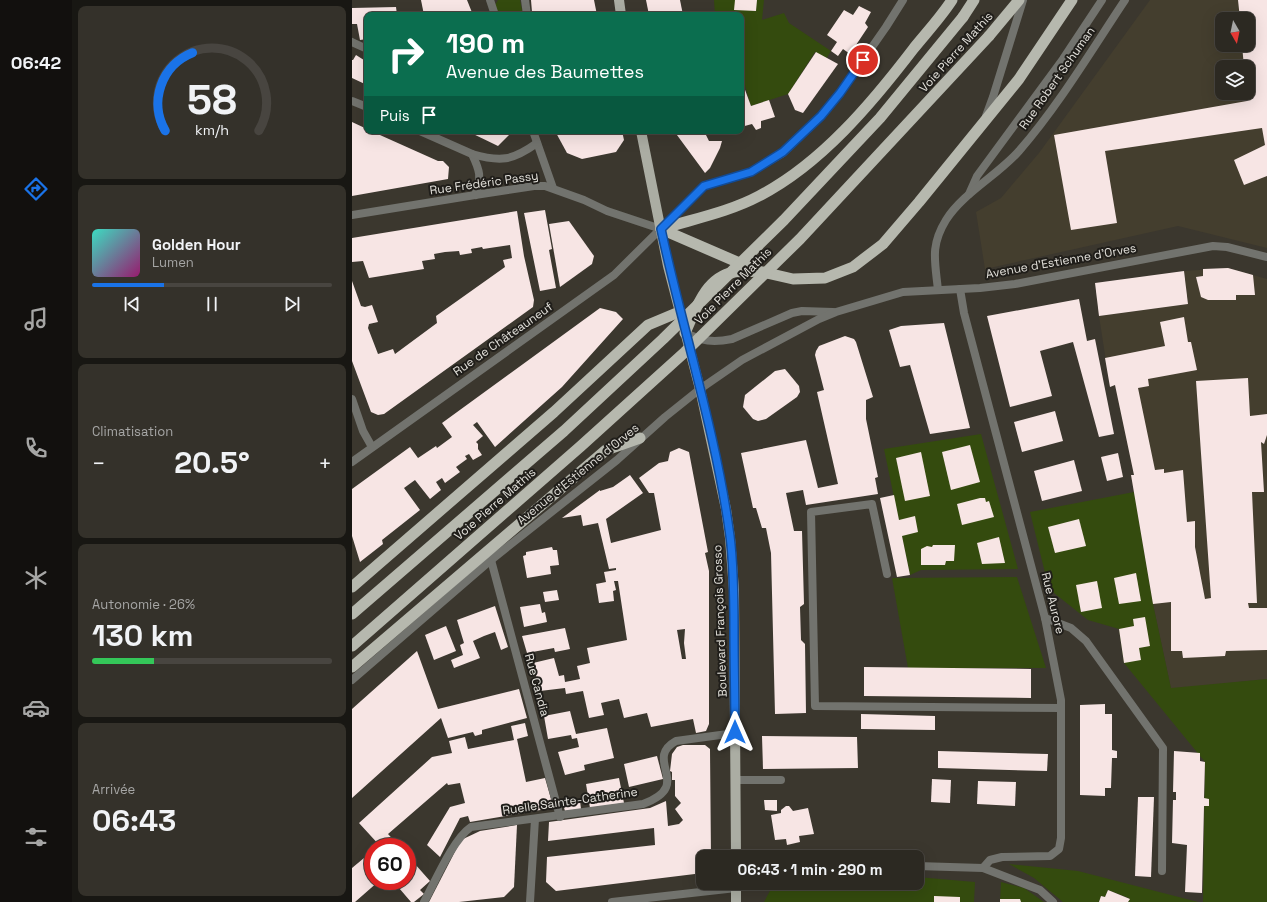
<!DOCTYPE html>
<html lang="fr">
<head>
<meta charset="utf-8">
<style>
	body { margin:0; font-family:"Space Grotesk",sans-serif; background:#34312a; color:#f1f3f6; height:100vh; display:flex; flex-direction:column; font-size:15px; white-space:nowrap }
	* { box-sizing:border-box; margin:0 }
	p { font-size:13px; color:#a6a6a5 }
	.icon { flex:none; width:22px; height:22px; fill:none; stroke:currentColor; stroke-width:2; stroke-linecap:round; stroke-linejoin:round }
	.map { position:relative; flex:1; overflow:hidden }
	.side { display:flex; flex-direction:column; gap:6px; padding:6px; background:#181713; width:280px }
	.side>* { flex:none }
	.banner { position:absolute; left:12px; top:12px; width:380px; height:122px; border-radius:8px; box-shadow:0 4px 16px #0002,0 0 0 1px #484540; background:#0b6e4f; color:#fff; overflow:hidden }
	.needle { width:26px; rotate:171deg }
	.tools { position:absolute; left:863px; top:12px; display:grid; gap:8px }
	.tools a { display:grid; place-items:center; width:40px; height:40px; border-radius:8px; background:#2c2922; box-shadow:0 4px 16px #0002,0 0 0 1px #484540; font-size:20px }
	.speed { position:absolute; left:12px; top:838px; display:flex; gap:8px; font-size:20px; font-weight:700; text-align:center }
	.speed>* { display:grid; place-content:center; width:52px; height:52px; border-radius:50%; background:#2c2922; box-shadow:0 4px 16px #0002,0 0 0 1px #484540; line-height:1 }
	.speed .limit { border:6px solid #d22; background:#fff; color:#111 }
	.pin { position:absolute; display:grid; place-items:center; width:34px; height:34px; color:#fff; margin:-17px; border:2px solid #fff; border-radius:50%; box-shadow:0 1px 4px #0007 }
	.me { position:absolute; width:44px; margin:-22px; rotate:0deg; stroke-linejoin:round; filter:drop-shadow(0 0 3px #0008) }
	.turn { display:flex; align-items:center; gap:14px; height:84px; padding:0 16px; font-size:18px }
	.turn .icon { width:52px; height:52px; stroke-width:2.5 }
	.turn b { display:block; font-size:28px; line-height:34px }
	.then { display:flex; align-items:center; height:38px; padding:0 16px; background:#0003; gap:8px; font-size:15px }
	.big { font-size:30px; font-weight:700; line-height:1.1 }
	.side .tile { flex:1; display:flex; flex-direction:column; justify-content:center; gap:6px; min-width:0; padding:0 14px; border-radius:8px; background:#34312a }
	.side .dial { align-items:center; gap:0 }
	.dial svg { height:104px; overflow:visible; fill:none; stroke:#484540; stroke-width:7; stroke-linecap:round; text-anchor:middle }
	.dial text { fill:#f1f3f6; stroke:none }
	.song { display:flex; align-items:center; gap:12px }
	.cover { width:48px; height:48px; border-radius:6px; background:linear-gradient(135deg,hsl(170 70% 55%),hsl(320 70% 35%)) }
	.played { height:4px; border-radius:2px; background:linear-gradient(90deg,#1a73e8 30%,#484540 30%) }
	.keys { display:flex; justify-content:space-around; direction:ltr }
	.heat { display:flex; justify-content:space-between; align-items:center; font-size:22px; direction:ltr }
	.charge { height:6px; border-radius:3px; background:linear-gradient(90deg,#34c759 26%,#484540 0) }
	.trip { position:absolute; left:344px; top:850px; width:228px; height:40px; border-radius:8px; background:#2c2922; box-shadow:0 4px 16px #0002,0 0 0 1px #484540; font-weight:700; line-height:40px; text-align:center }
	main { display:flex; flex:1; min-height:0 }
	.dock { display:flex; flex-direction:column; width:72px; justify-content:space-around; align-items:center; background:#12100e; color:#a6a6a5 }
	.dock .icon { width:28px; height:28px }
	.dock .current { color:#1a73e8 }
	.dock b { font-size:18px; color:#f1f3f6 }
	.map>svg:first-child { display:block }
</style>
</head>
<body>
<main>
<nav class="dock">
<b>06:42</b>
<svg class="icon current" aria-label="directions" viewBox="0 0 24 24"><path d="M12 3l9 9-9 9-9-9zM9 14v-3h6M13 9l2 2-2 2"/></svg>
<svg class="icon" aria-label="music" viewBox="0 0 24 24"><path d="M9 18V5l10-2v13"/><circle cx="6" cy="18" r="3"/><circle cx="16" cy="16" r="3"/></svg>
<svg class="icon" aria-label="phone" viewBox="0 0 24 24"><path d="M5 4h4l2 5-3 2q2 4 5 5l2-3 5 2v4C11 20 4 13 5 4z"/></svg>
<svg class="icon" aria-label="climate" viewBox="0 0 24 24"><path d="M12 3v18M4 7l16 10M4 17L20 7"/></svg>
<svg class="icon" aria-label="car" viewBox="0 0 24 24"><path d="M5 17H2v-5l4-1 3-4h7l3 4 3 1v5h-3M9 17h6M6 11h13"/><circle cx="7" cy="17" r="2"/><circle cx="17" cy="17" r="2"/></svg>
<svg class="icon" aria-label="filters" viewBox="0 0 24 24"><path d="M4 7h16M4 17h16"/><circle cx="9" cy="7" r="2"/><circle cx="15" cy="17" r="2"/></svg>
</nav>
<section class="side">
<div class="tile dial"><svg viewBox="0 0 100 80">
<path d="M14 69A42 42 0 1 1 86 69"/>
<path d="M14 69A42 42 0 0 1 35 9" stroke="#1a73e8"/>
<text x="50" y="56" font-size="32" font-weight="700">58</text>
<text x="50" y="72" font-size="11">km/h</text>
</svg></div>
<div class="tile">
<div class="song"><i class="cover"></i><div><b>Golden Hour</b><p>Lumen</p></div></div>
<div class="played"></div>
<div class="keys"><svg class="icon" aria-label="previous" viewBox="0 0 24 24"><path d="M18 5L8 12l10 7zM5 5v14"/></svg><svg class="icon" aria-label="pause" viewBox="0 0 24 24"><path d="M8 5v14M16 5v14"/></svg><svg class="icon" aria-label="next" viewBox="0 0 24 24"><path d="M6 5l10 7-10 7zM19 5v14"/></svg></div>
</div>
<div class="tile"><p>Climatisation</p>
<div class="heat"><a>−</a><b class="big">20.5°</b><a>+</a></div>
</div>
<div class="tile"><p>Autonomie · 26%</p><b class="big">130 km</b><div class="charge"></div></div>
<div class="tile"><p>Arrivée</p><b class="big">06:43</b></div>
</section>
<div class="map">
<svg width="915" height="902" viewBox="0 0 915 902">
	<rect width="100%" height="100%" fill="#3b372e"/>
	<!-- built -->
	<g fill="#443e2e" fill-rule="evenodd">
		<path d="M798 0H915V248L826 226 633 269 624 212 649 198 687 153ZM870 19H896V45H870ZM870 67H896V93H870Z"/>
		<path d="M876 268 915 279V679L819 689 801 604 779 475H782L763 385 758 387 747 316 836 304 832 271Z"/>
	</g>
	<!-- green -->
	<g fill="#344b0e">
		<path d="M146 0H168L171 15H147L143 5Z"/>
		<path d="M362 0H412L410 20 432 13 437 23 479 51 474 59 463 52 436 94 399 106 389 72V15H363Z"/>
		<path d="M629 434 666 569 569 570 558 575 532 449Z"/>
		<path d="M782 492 801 604 819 688 915 679V902H851L853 762 772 663 767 629 736 620 697 589 678 512Z"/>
		<path d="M665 577 694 668H556L540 578Z"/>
		<path d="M657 864 726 871 846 902H776L777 898 756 890 753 897 749 896 747 902H711L682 878Z"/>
		<path d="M565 877 623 882 622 902H412L421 885 428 883H565Z"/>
		<path d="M649 882 672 888 692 902H648Z"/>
	</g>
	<!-- building -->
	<g fill="#f7e5e4" fill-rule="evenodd">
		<path d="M69 0H115L121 15H72Z"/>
		<path d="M179 0H242L245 15H193V11L180 12Z"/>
		<path d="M294 0H328L331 15H297Z"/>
		<path d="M383 0H405L404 11 382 10Z"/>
		<path d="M886 0H915V176L892 185 882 160 913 145 910 128 753 151 765 223 719 230 702 135 895 101 896 67H892L890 45H896V19H888Z"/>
		<path d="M507 6 519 12 513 23 516 27 498 54 491 49 486 56 479 51 485 42 475 35 492 10 501 15Z"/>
		<path d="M44 7 45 15H15V39L8 40 5 24H0V8Z"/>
		<path d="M464 52 486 64 451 113 443 110 436 94Z"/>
		<path d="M4 55 15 62V85L0 78V60H1Z"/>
		<path d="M389 79 399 106 417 100 423 117 409 121V128L404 130 400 124 389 127Z"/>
		<path d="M0 122 15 129V131H19L86 161H91L97 167 96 179 0 196Z"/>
		<path d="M115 131H161L146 146Z"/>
		<path d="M203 131H270L272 140 264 152 230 159 215 153Z"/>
		<path d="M322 131H352L357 141H370L368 148 358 168 353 173Z"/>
		<path d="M193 210 200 249 197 250 204 288 188 291 172 213Z"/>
		<path d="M165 211 172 256 182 300 181 307 32 414 26 415 19 412 0 361V281L9 306 13 307 20 305 26 322 17 324 16 328 26 354 41 349 43 354 85 323 84 316 153 267 151 260 160 258 158 245 131 249 130 247 119 249 120 253 108 255 107 251 93 252 82 254 83 259 70 261 72 269 17 278 11 261 0 262V238Z"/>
		<path d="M217 221 242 256 240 264 208 287 197 224Z"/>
		<path d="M876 268 901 275 903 295H884V300H856L849 297 844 277 851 276V269Z"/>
		<path d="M832 271 836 304 747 316 743 283Z"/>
		<path d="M727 299 735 341 743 339 762 434 747 437 721 342 688 351 700 396 658 407 635 316Z"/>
		<path d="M248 308 264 312 271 319 210 387 143 447 125 422 121 425 131 436 124 442 126 444V449L130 455 121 460 117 454 113 456 115 459 104 467 108 472 93 483 90 478 84 482 89 490 78 499 63 480 52 488 68 510 30 540 31 544 8 562 0 536V489L58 447 66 458 84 446 85 448 100 437 90 423Z"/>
		<path d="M832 317 836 342H839L845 370 796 379 797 386 786 388 803 470 812 469V473L831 470 835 522 843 521V547L853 599 859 598 844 381 896 378 898 416 915 414V435L912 444 909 442 912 492H900L905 603H896L897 608H915V650L874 651 873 656 831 658 830 651H819V602L801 604 779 475H782L763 385 758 387 753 358 813 346 808 322Z"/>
		<path d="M592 323 618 428 578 434 558 365 548 367 537 330 549 326Z"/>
		<path d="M493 336 502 339 504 342 521 397 514 400V419L526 477 523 478 526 494 454 505 451 490 434 493 442 531H450L452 604 448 607 449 640 453 644 454 713 423 714 419 553 414 528H410L404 508H401L389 453 454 440 466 488 486 484 465 392 472 390 463 355 464 351 467 346Z"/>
		<path d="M433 369 447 386 448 392 445 397 414 419 406 421 401 419 391 407 393 395 423 371Z"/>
		<path d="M703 411 711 441 670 452 662 422Z"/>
		<path d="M618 445 628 482 599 490 590 452Z"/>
		<path d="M327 448 337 452 356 552 353 553 357 571V724L354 731 344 733 341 719 299 727 295 713 272 718 267 699 249 703 252 715 237 718 231 691 214 694 213 688 188 691 181 663 202 658 207 676 212 675 213 682 228 679 225 666 238 663 235 648 275 640 266 581H262L264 590 261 591 262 601 247 603 244 584 254 582 252 572 264 570V568L257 569 246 523 231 526 229 515 210 518 248 490V491L261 487 278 475 291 493 254 519 259 543 309 530 302 493H297L287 478 307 463 316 461 318 452ZM333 629 332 643 334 659H330L325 630Z"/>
		<path d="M569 452 578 496 553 501 544 458Z"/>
		<path d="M766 453 771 477 755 481 749 457Z"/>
		<path d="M722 460 730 491 690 501 682 471Z"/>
		<path d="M542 495 547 520 563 516 566 532 550 536 558 575 545 577 528 498Z"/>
		<path d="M628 498H633L634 502 637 501 642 517 610 525 605 504Z"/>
		<path d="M727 519 734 546 703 553 696 527Z"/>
		<path d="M647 537 653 563 630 564 625 543Z"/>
		<path d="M581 545H603L602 561H594L593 565H569V549L575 546 580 547Z"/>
		<path d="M200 547 201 550H205L207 565 198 566 199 574 175 578 171 556 174 555V552Z"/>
		<path d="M784 573 789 601 767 604 762 578Z"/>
		<path d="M745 581 750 608 729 612 724 585Z"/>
		<path d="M205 590 207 600 193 602 191 592Z"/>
		<path d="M188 604 190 613 193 612 195 622 172 627 168 607Z"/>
		<path d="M143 606 156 647 149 650 143 632 132 636 121 641 128 658 102 668 99 660 111 655 108 645 112 643 105 620Z"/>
		<path d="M793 617 798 646 787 648 789 660 772 663 767 629 782 626 781 619Z"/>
		<path d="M94 626 104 651 82 660 73 635Z"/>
		<path d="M213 628 218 649 203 652 202 648 175 653 170 636Z"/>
		<path d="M65 651 86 709 167 689 175 718 130 730V734L123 736 121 732 96 738 89 718 0 798V709Z"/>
		<path d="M512 667 679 669V698L512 696Z"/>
		<path d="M753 704V714H760V750L765 751V758H760L759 788H753V796L728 795V705Z"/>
		<path d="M218 711 224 734 255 728 262 758 232 765 233 770 213 775 206 752 227 747 225 738 220 739 219 735 196 739 192 716Z"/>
		<path d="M509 714 583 716V730L509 729Z"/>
		<path d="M173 723 176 736 165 739 174 782 193 778 201 806 200 808 118 822 116 816 108 818 88 857 75 845 98 807 113 803 108 783 96 785 95 783 36 834 48 847H29L7 823 80 757 100 753 97 741 113 737 116 749 162 740 159 726Z"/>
		<path d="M410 736 505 737 506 768 411 769Z"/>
		<path d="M331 745H353L358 749 359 857H351V873L204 891 194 882 195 857 303 845 302 828 196 841 197 822 298 808 314 801 316 826 327 824 331 820 323 809 329 803 323 796V780H320V772L318 771 320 754 325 747Z"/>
		<path d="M586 751 696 754 695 771 586 768Z"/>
		<path d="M822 751 848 753V761L853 762 852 798 857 799V806H852L850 893 833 892 835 845 820 843 821 800H824V792H821Z"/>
		<path d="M305 756 311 779 277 787 272 764Z"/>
		<path d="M267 778 272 803 238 808 234 784Z"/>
		<path d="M580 779 599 780 598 803 579 802Z"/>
		<path d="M626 781 664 782 663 806 625 804Z"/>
		<path d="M786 797H802L799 877 783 876Z"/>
		<path d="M412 800H425V811L413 810Z"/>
		<path d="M210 801H228L229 809 213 811Z"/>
		<path d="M434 806H437L441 811 456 808 462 834 447 836 448 842 435 845 434 839 423 840 419 815 429 813V810Z"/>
		<path d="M165 825 162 887 152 897 107 902H77L109 840 128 831Z"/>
		<path d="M55 855 78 881 68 890 72 894 62 902H59L41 881H55Z"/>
		<path d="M12 858 21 865V881H27L3 902H0V868Z"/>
		<path d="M756 890 778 899 776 902H747L749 896 753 897Z"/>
		<path d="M582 896 608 897V902H582Z"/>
		<path d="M648 899H668L669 902H648Z"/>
	</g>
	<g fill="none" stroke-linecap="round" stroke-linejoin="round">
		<!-- service -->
		<g stroke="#72736e" stroke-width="8">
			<path d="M173 0 175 15"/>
			<path d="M0 42 15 49"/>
			<path d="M634 116 641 97 671 0"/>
			<path d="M535 574 520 504 459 512 463 706 709 708"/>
			<path d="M693 618 719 628 734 641 811 748 810 871"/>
			<path d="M383 780H429"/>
			<path d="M631 868 688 890 701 902"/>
			<path d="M72 902C83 882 101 839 119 827L291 804C343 785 290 760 324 741L383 733"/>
		</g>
		<!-- minor -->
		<g stroke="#72736e" stroke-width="8">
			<path d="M138 0 143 15"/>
			<path d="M0 101 15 107"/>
			<path d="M68 131 120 154C128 171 130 177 123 195"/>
			<path d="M181 131 201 188"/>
			<path d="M120 154C148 162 160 161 185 143"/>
			<path d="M0 399 11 431 20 447"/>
			<path d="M139 560 208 817"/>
			<path d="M0 680 139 560 265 460 313 417 348 389"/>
			<path d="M565 866 631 868 638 860 650 857 698 856 707 849 709 838V700L693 618 612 313 608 289"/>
			<path d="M178 902 183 819"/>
			<path d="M260 902 384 888 387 885"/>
		</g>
		<!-- tertiary -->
		<g stroke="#72736e" stroke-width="8">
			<path d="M617 194 625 176 711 59 750 0"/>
			<path d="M0 215 123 195 182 186H193L232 200 255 211 309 229"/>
			<path d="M586 290C583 261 578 246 594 220 611 193 646 175 667 151 707 105 739 51 773 0"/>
			<path d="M333 333C351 341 360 343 380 339L440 313 450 311 481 312"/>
			<path d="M348 389 390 360 467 319 484 312 551 292 628 288 663 284 861 246 875 247 915 257"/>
			<path d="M0 462 262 275 352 186 399 172 431 153 469 116 488 93 534 27 551 0"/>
		</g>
		<!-- primary -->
		<g stroke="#abada3" stroke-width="10">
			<path d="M267 0 269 15"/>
			<path d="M289 131 316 266 348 389 374 509 378 538 382 590 384 857"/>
			<path d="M384 883V902"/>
		</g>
		<!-- trunk -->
		<g stroke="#b6b8ae" stroke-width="11">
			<path d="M611 17 622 0"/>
			<path d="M637 36 667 0"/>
			<path d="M309 229 406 271 441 279 473 278 501 267 531 244 567 202 667 79 720 0"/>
			<path d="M309 229C341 219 377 212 407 196 469 164 520 103 562 48 575 32 589 17 600 0"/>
			<path d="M333 333C344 309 353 278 382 272 389 271 397 272 404 271"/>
			<path d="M0 587 202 412 296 325 327 312"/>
			<path d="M0 667 254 450 288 438"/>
		</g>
		<!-- trunk-bridge -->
		<g stroke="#b6b8ae" stroke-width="11">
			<path d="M0 614 212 431 311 339 432 220 528 118 611 17"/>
			<path d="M0 646 229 446 333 352 448 239 637 36"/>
		</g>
	</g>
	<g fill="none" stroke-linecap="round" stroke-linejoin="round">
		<defs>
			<path id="route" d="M383 732C383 698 382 664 382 630 382 598 382 567 378 536 364 432 331 331 309 229L352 186 399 172 431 152 469 116 488 93 511 60"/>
		</defs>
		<!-- route casing -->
		<use href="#route" stroke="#114b97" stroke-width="10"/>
		<!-- route -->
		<use href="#route" stroke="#1a73e8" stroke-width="7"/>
	</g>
	<g text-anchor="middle" stroke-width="4" stroke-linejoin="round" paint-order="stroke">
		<!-- street labels -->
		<g font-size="12" fill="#e3e1db" stroke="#201e1a">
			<text transform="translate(604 52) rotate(-48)" y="4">Voie Pierre Mathis</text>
			<text transform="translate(705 78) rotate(-55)" y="4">Rue Robert Schuman</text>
			<text transform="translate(132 183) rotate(-8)" y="4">Rue Frédéric Passy</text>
			<text transform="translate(709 261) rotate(-10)" y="4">Avenue d'Estienne d'Orves</text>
			<text transform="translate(381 286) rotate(-45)" y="4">Voie Pierre Mathis</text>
			<text transform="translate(151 339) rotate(-35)" y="4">Rue de Châteauneuf</text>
			<text transform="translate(226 474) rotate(-39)" y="4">Avenue d'Estienne d'Orves</text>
			<text transform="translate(143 504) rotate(-41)" y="4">Voie Pierre Mathis</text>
			<text transform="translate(701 603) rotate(76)" y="4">Rue Aurore</text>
			<text transform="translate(368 621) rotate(-92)" y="4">Boulevard François Grosso</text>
			<text transform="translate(185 685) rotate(75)" y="4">Rue Candia</text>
			<text transform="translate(218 801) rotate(-8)" y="4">Ruelle Sainte-Catherine</text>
		</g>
	</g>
</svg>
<div class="tools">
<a><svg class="needle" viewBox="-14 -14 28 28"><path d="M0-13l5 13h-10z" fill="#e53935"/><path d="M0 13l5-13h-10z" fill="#a6a6a5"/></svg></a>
<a><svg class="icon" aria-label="layers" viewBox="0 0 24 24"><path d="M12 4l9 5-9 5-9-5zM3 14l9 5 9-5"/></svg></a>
</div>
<div class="speed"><div class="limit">60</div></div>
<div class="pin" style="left:511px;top:60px;background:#d93025"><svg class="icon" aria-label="arrive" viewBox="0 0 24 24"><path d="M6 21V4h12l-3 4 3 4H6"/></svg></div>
<svg class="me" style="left:383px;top:732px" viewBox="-20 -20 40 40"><path d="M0-17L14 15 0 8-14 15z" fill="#1a73e8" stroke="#fff" stroke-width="4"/></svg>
<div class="trip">06:43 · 1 min · 290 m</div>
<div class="banner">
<div class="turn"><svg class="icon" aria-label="right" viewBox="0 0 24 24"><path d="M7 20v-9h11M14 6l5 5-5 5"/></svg><div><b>190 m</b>Avenue des Baumettes</div></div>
<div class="then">Puis<svg class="icon" aria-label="arrive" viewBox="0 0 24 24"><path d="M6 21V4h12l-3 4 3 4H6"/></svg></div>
</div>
</div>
</main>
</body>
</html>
